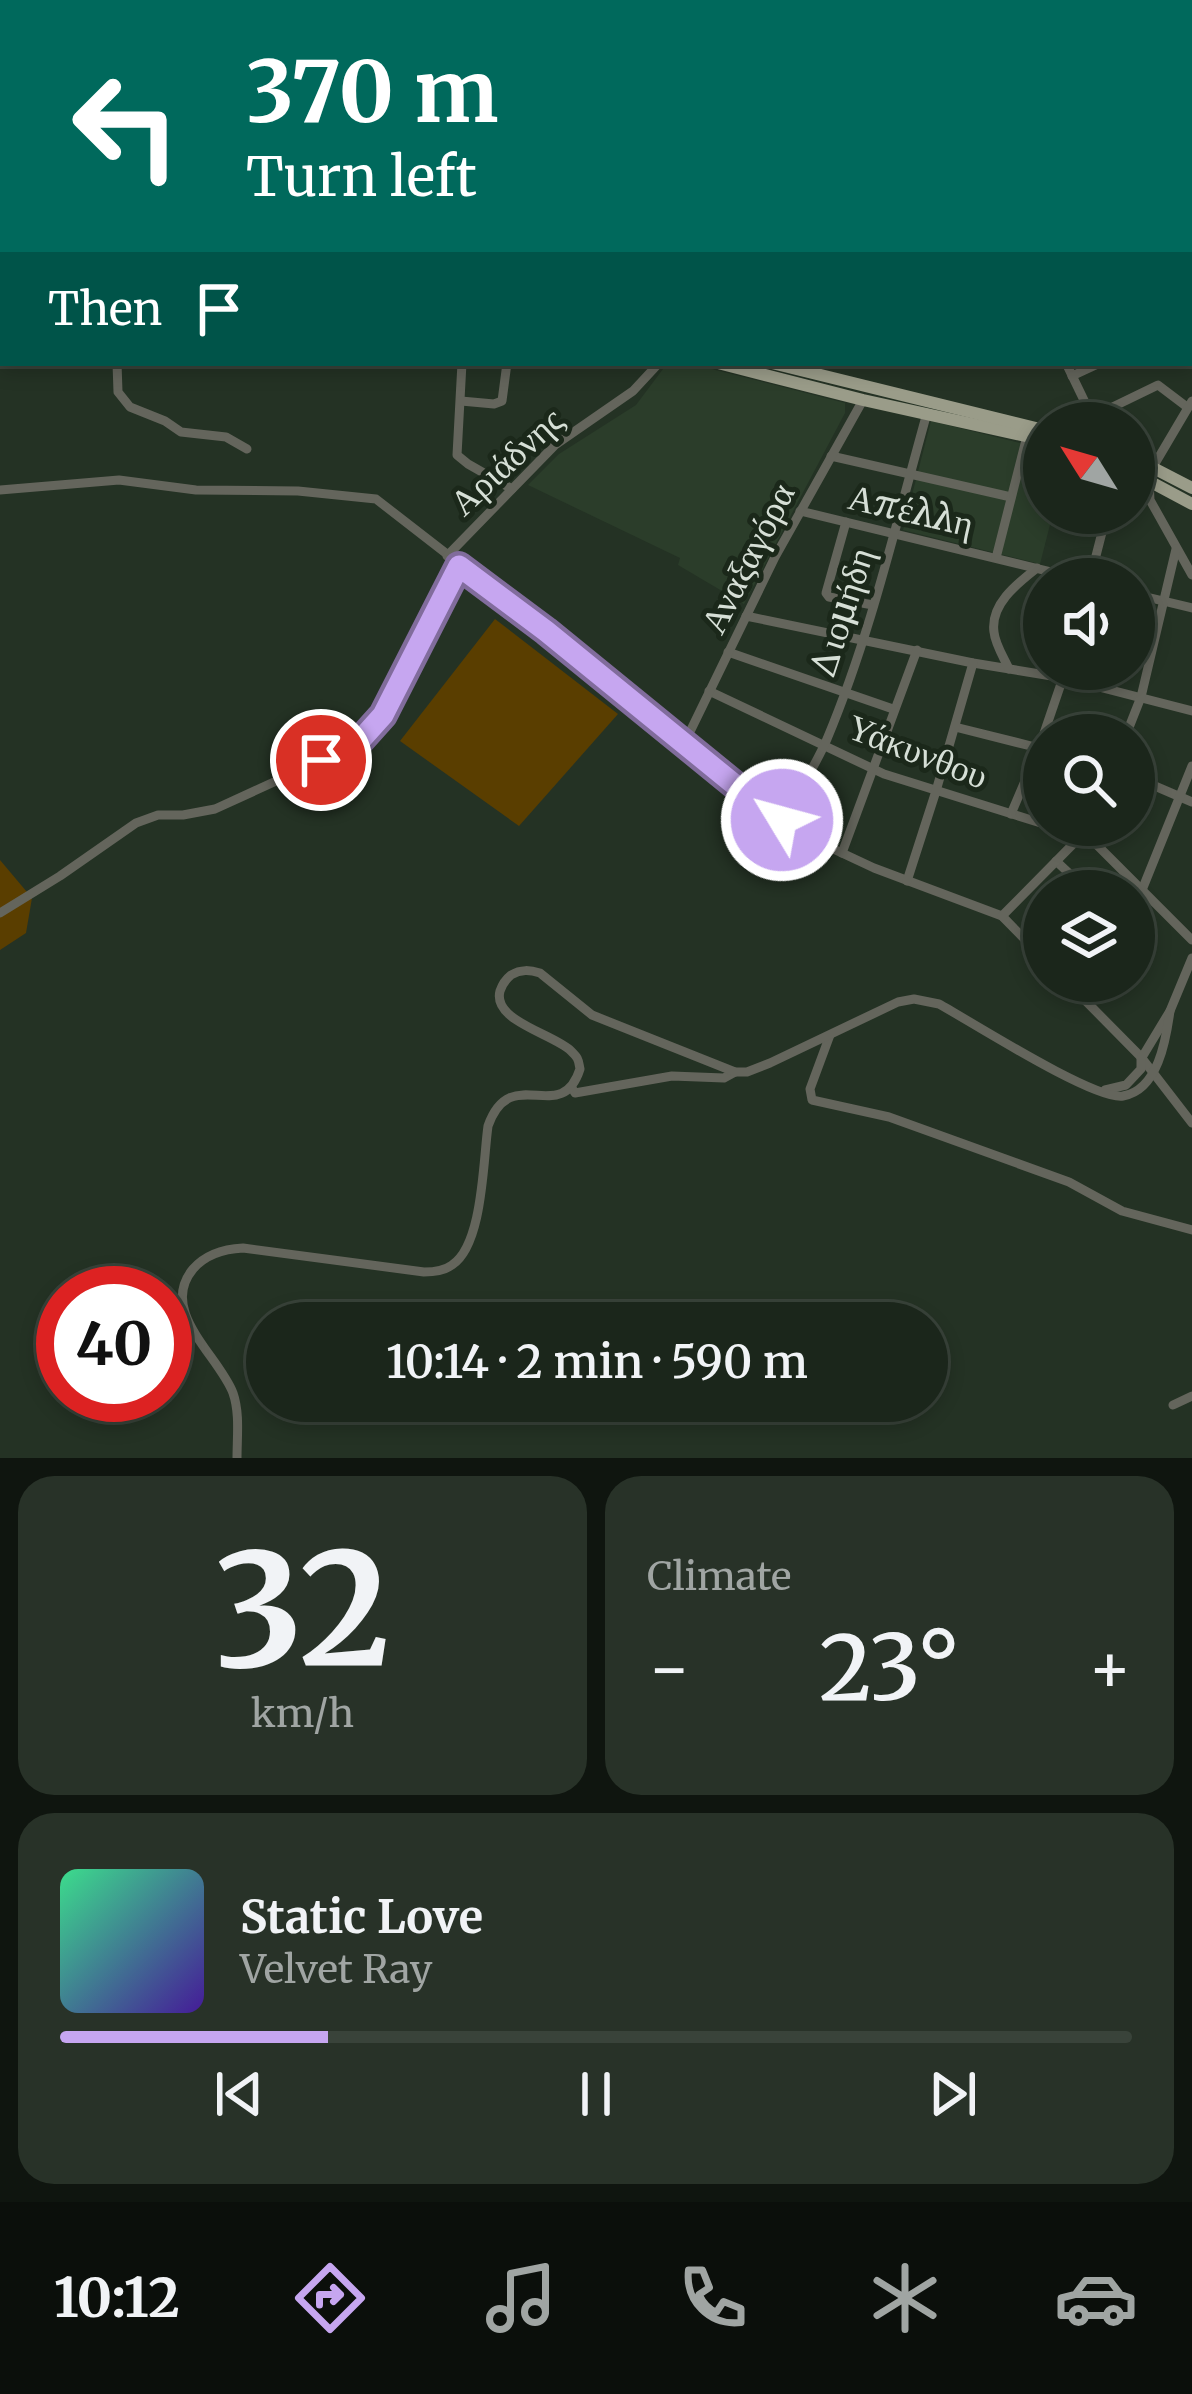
<!DOCTYPE html>
<html lang="en">
<head>
<meta charset="utf-8">
<style>
	body { margin:0; font-family:Merriweather,serif; background:#283228; color:#f1f3f6; height:100vh; display:flex; flex-direction:column; font-size:45px; white-space:nowrap }
	* { box-sizing:border-box; margin:0 }
	p { font-size:39px; color:#a0a5a3 }
	.icon { flex:none; width:66px; height:66px; fill:none; stroke:currentColor; stroke-width:2; stroke-linecap:round; stroke-linejoin:round }
	.map { position:relative; height:1458px; overflow:hidden }
	.side { display:flex; flex-direction:column; gap:18px; padding:18px; background:#0f150f; flex:1 }
	.side>* { flex:none }
	.guide { position:absolute; left:0px; top:0px; width:1194px; height:366px; box-shadow:0 6px 18px #0003,0 0 0 3px #39433a; background:#00695c; color:#fff; overflow:hidden }
	.needle { width:78px; rotate:307deg }
	.tools { position:absolute; left:1023px; top:402px; display:grid; gap:24px }
	.tools a { display:grid; place-items:center; width:132px; height:132px; border-radius:50%; background:#1b261b; box-shadow:0 6px 18px #0003,0 0 0 3px #39433a; font-size:60px }
	.speed { position:absolute; left:36px; top:1266px; display:flex; gap:24px; font-size:60px; font-weight:700; text-align:center }
	.speed>* { display:grid; place-content:center; width:156px; height:156px; border-radius:50%; background:#1b261b; box-shadow:0 6px 18px #0003,0 0 0 3px #39433a; line-height:1 }
	.speed .limit { border:18px solid #d22; background:#fff; color:#111 }
	.pin { position:absolute; display:grid; place-items:center; width:102px; height:102px; color:#fff; margin:-51px; border:6px solid #fff; border-radius:50%; box-shadow:0 3px 12px #0007 }
	.me { position:absolute; width:132px; margin:-66px; rotate:307deg; stroke-linejoin:round; filter:drop-shadow(0 0 9px #0008) }
	.turn { display:flex; align-items:center; gap:42px; height:252px; padding:0 48px; font-size:54px }
	.turn .icon { width:156px; height:156px; stroke-width:2.5 }
	.turn b { display:block; font-size:84px; line-height:102px }
	.then { display:flex; align-items:center; height:114px; padding:0 48px; background:#0003; gap:24px; font-size:45px }
	.big { font-size:90px; font-weight:600; line-height:1.1 }
	.side .card { flex:1; display:flex; flex-direction:column; justify-content:center; gap:18px; min-width:0; padding:0 42px; border-radius:36px; background:#283228 }
	.side .dial { align-items:center; gap:0 }
	.dial b { font-size:156px; line-height:1 }
	.song { display:flex; align-items:center; gap:36px }
	.cover { width:144px; height:144px; border-radius:18px; background:linear-gradient(135deg,hsl(150 70% 55%),hsl(260 70% 35%)) }
	.played { height:12px; border-radius:6px; background:linear-gradient(90deg,#c6a6f0 25%,#39433a 25%) }
	.keys { display:flex; justify-content:space-around; direction:ltr }
	.heat { display:flex; justify-content:space-between; align-items:center; font-size:66px; direction:ltr }
	.side .tiles { flex:1; display:grid; gap:18px; grid-template-columns:1fr 1fr }
	.card:last-child { grid-column:span 2 }
	.trip { position:absolute; left:246px; top:1302px; width:702px; height:120px; border-radius:60px; background:#1b261b; box-shadow:0 6px 18px #0003,0 0 0 3px #39433a; font-weight:600; line-height:120px; text-align:center }
	.dock { display:flex; height:192px; justify-content:space-around; align-items:center; background:#0b0f0b; color:#a0a5a3 }
	.dock .icon { width:84px; height:84px }
	.dock .active { color:#c6a6f0 }
	.dock b { font-size:54px; color:#f1f3f6 }
	.map>svg:first-child { display:block }
</style>
</head>
<body>
<div class="map">
<svg width="1192" height="1458" viewBox="0 0 1192 1458">
	<rect width="100%" height="100%" fill="#243224"/>
	<!-- built -->
	<g fill="#2b3d2a">
		<path d="M670 363H688L845 403V413L744 604 678 565 680 558 528 485 559 454 636 405 666 365Z"/>
		<path d="M931 421 1044 449V513H1053L1040 564 903 530Z"/>
	</g>
	<!-- green -->
	<g fill="#5a3e00">
		<path d="M495 619 618 714 519 826 400 741Z"/>
		<path d="M0 860 32 898 26 933 0 950Z"/>
	</g>
	<g fill="none" stroke-linecap="round" stroke-linejoin="round">
		<!-- river -->
		<g stroke="#0a5761" stroke-width="14">
			<path d="M1111 0V3"/>
			<path d="M1191 175 1192 177"/>
		</g>
		<!-- minor -->
		<g stroke="#64655c" stroke-width="9">
			<path d="M1004 3V0"/>
			<path d="M0 271 3 274"/>
			<path d="M117 363 118 392 130 407 165 421 181 432 226 437 247 449"/>
			<path d="M462 363 457 455 468 464 512 489"/>
			<path d="M1066 363 1095 423"/>
			<path d="M1072 376 1100 363"/>
			<path d="M461 401 494 404 502 401 507 363"/>
			<path d="M1092 417 1158 385 1187 407"/>
			<path d="M831 456 1011 497"/>
			<path d="M1153 467 1192 401"/>
			<path d="M1149 481 1150 500 1192 575"/>
			<path d="M0 490 119 480 196 490 298 491 376 499 546 631 762 807 827 846 874 868 1002 916 1044 959"/>
			<path d="M800 511 1080 579"/>
			<path d="M846 522 826 593 829 597 873 605"/>
			<path d="M447 556 555 445 633 391 659 363"/>
			<path d="M996 558 1027 436"/>
			<path d="M1090 579 1107 513"/>
			<path d="M1134 594 1192 608"/>
			<path d="M746 616 973 663 1064 678 1192 711"/>
			<path d="M728 652 893 709"/>
			<path d="M1009 669C1004 658 995 644 994 632 990 604 1018 583 1037 568"/>
			<path d="M709 691 884 774 1044 824"/>
			<path d="M955 727 1039 748"/>
			<path d="M1126 735 1141 697 1176 549"/>
			<path d="M684 744 775 557 863 400"/>
			<path d="M1134 777 1192 802"/>
			<path d="M1011 814 1039 748 1066 669"/>
			<path d="M782 820C797 794 815 767 827 739 871 634 896 523 927 413"/>
			<path d="M1046 825 1091 839 1192 940"/>
			<path d="M842 853 917 650"/>
			<path d="M1056 861 1088 891"/>
			<path d="M907 881 936 791 973 663"/>
			<path d="M1134 898 1142 890 1192 766"/>
			<path d="M0 913 60 876 136 823 158 815H183L215 809 357 744 383 715 459 566"/>
			<path d="M1002 916 1082 835 1088 825"/>
			<path d="M1066 981 1141 1057 1192 1123"/>
			<path d="M830 1035 810 1089 812 1100 889 1117 1069 1182 1122 1211 1192 1230"/>
			<path d="M572 1088 575 1093 672 1076 724 1078 735 1072"/>
			<path d="M1105 1090 1126 1085 1141 1069V1059L1170 1011 1192 958"/>
			<path d="M1173 1405 1192 1396"/>
			<path d="M237 1458C237 1437 240 1413 233 1393 219 1356 158 1311 193 1269 206 1254 223 1249 243 1248L424 1272C434 1272 444 1271 452 1265 483 1245 483 1161 488 1126 511 1061 561 1128 580 1069 578 1059 579 1059 571 1051 554 1034 492 1021 500 991 502 985 506 979 511 975 521 969 530 970 540 973L592 1015 735 1072H747L770 1063 898 1002 914 999 939 1004C970 1021 1095 1101 1123 1096 1158 1090 1166 1040 1170 1011"/>
		</g>
		<!-- major -->
		<g stroke="#9a9c89" stroke-width="12">
			<path d="M0 204 3 205"/>
			<path d="M718 363 863 400 1044 440"/>
			<path d="M772 363 1044 430"/>
			<path d="M1134 458 1192 488"/>
			<path d="M1134 473 1192 504"/>
		</g>
	</g>
	<g fill="none" stroke-linecap="round" stroke-linejoin="round">
		<defs>
			<path id="route" d="M321 760 357 744 383 715 459 566 546 631 762 807 782 820"/>
		</defs>
		<!-- route casing -->
		<use href="#route" stroke="#816c9c" stroke-width="30"/>
		<!-- route -->
		<use href="#route" stroke="#c6a6f0" stroke-width="21"/>
	</g>
	<g text-anchor="middle" stroke-width="10" stroke-linejoin="round" paint-order="stroke">
		<!-- street labels -->
		<g font-size="36" fill="#d6dfd6" stroke="#1b281a">
			<text transform="translate(506 461) rotate(-43)" y="13">Αριάδνης</text>
			<text transform="translate(911 510) rotate(13)" y="13">Απέλλη</text>
			<text transform="translate(747 558) rotate(-63)" y="13">Αναξαγόρα</text>
			<text transform="translate(841 613) rotate(-72)" y="13">Διομήδη</text>
			<text transform="translate(918 751) rotate(21)" y="13">Υάκυνθου</text>
		</g>
	</g>
</svg>
<div class="tools">
<a><svg class="needle" viewBox="-14 -14 28 28"><path d="M0-13l5 13h-10z" fill="#e53935"/><path d="M0 13l5-13h-10z" fill="#a0a5a3"/></svg></a>
<a><svg class="icon" aria-label="sound" viewBox="0 0 24 24"><path d="M4 9h4l5-4v14l-5-4H4zM17 9q2 3 0 6"/></svg></a>
<a><svg class="icon" aria-label="search" viewBox="0 0 24 24"><circle cx="10" cy="10" r="6"/><path d="M15 15l6 6"/></svg></a>
<a><svg class="icon" aria-label="layers" viewBox="0 0 24 24"><path d="M12 4l9 5-9 5-9-5zM3 14l9 5 9-5"/></svg></a>
</div>
<div class="speed"><div class="limit">40</div></div>
<div class="pin" style="left:321px;top:760px;background:#d93025"><svg class="icon" aria-label="arrive" viewBox="0 0 24 24"><path d="M6 21V4h12l-3 4 3 4H6"/></svg></div>
<svg class="me" style="left:782px;top:820px" viewBox="-20 -20 40 40"><circle r="17" fill="#c6a6f0" stroke="#fff" stroke-width="3"/><path d="M0-11L8 9 0 5-8 9z" fill="#fff"/></svg>
<div class="trip">10:14 · 2 min · 590 m</div>
<div class="guide">
<div class="turn"><svg class="icon" aria-label="left" viewBox="0 0 24 24"><path d="M17 20v-9H6M10 6l-5 5 5 5"/></svg><div><b>370 m</b>Turn left</div></div>
<div class="then">Then<svg class="icon" aria-label="arrive" viewBox="0 0 24 24"><path d="M6 21V4h12l-3 4 3 4H6"/></svg></div>
</div>
</div>
<section class="side">
<div class="tiles">
<div class="card dial"><b>32</b><p>km/h</p></div>
<div class="card"><p>Climate</p>
<div class="heat"><a>−</a><b class="big">23°</b><a>+</a></div>
</div>
<div class="card">
<div class="song"><i class="cover"></i><div><b>Static Love</b><p>Velvet Ray</p></div></div>
<div class="played"></div>
<div class="keys"><svg class="icon" aria-label="previous" viewBox="0 0 24 24"><path d="M18 5L8 12l10 7zM5 5v14"/></svg><svg class="icon" aria-label="pause" viewBox="0 0 24 24"><path d="M8 5v14M16 5v14"/></svg><svg class="icon" aria-label="next" viewBox="0 0 24 24"><path d="M6 5l10 7-10 7zM19 5v14"/></svg></div>
</div>
</div>
</section>
<nav class="dock">
<b>10:12</b>
<svg class="icon active" aria-label="directions" viewBox="0 0 24 24"><path d="M12 3l9 9-9 9-9-9zM9 14v-3h6M13 9l2 2-2 2"/></svg>
<svg class="icon" aria-label="music" viewBox="0 0 24 24"><path d="M9 18V5l10-2v13"/><circle cx="6" cy="18" r="3"/><circle cx="16" cy="16" r="3"/></svg>
<svg class="icon" aria-label="phone" viewBox="0 0 24 24"><path d="M5 4h4l2 5-3 2q2 4 5 5l2-3 5 2v4C11 20 4 13 5 4z"/></svg>
<svg class="icon" aria-label="climate" viewBox="0 0 24 24"><path d="M12 3v18M4 7l16 10M4 17L20 7"/></svg>
<svg class="icon" aria-label="car" viewBox="0 0 24 24"><path d="M5 17H2v-5l4-1 3-4h7l3 4 3 1v5h-3M9 17h6M6 11h13"/><circle cx="7" cy="17" r="2"/><circle cx="17" cy="17" r="2"/></svg>
</nav>
</body>
</html>
